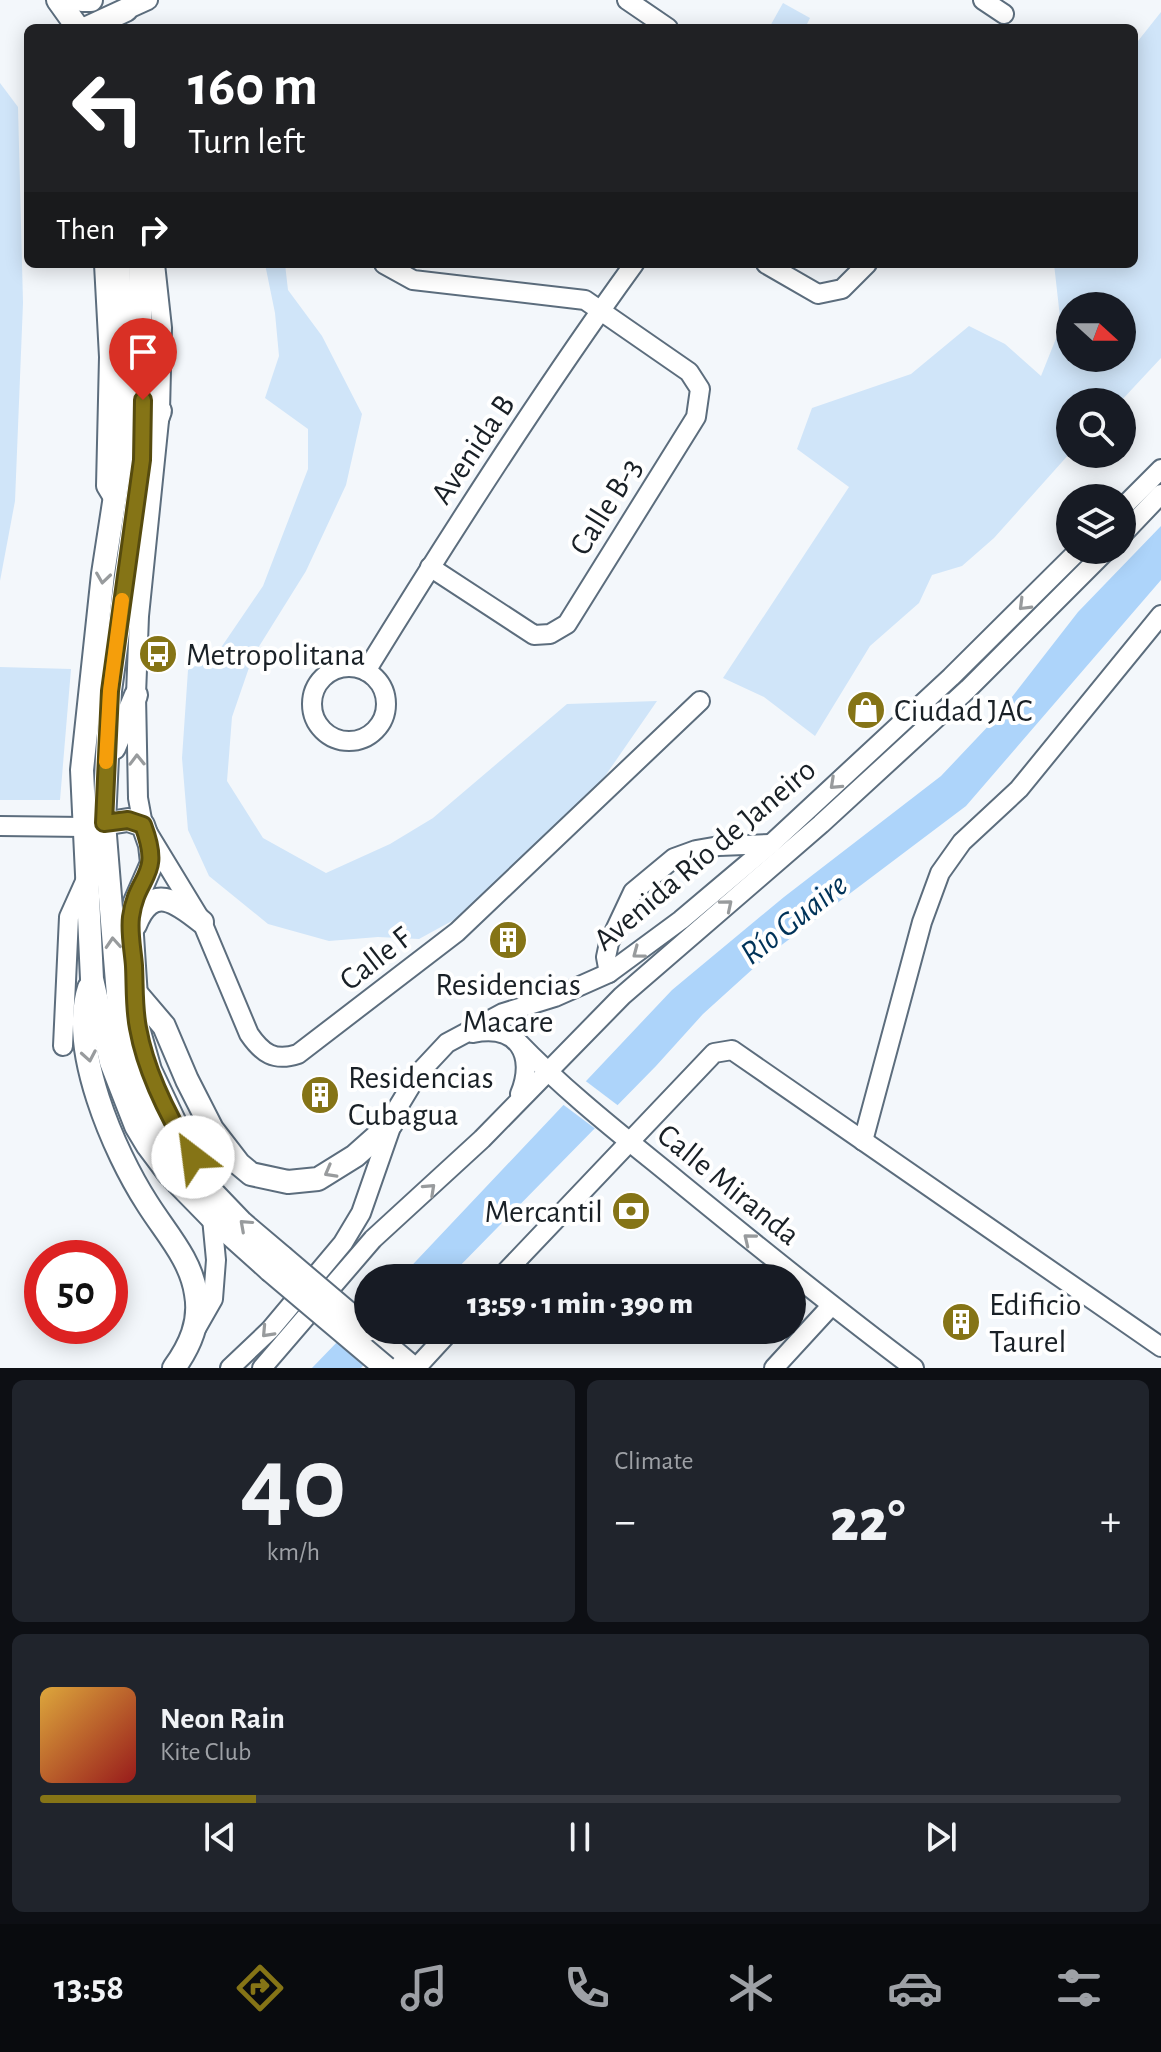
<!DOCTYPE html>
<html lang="en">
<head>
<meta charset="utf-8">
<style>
	body { margin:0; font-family:"Alegreya Sans",sans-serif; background:#20242c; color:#f1f3f6; height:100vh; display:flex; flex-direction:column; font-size:30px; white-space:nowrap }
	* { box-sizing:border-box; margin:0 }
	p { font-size:26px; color:#9ea1a6 }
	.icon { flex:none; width:44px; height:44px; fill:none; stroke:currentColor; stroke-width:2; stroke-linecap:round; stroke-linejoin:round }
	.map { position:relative; height:1368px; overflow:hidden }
	.drawer { display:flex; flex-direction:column; gap:12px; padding:12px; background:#0d0f14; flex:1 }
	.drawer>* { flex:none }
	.hud { position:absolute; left:24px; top:24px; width:1114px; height:244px; border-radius:12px; box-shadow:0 4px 20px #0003; background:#202124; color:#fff; overflow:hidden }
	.needle { width:52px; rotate:111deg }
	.tools { position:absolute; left:1056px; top:292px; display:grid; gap:16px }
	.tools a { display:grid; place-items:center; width:80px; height:80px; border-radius:50%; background:#171b24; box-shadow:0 4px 20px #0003; font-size:40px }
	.speed { position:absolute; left:24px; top:1240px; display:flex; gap:16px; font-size:40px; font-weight:700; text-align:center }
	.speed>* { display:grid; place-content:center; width:104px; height:104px; border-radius:50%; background:#171b24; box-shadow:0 4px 20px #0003; line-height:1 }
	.speed .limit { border:12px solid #d22; background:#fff; color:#111 }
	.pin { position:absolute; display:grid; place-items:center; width:68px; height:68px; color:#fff; margin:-82px -34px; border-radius:50% 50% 50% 0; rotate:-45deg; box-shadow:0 0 8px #0007 }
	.pin .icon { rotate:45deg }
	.me { position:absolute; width:88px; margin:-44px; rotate:330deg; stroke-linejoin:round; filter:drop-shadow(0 0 6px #0008) }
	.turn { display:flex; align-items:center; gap:28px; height:168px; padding:0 32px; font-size:36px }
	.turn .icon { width:104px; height:104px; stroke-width:2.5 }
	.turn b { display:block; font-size:56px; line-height:68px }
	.then { display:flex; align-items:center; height:76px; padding:0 32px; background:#0003; gap:16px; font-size:30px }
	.big { font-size:60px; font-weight:800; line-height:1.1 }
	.drawer .card { flex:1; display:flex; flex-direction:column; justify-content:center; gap:12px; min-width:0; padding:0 28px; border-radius:12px; background:#20242c }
	.drawer .dial { align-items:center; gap:0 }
	.dial b { font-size:104px; line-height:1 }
	.song { display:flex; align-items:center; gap:24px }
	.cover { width:96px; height:96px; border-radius:12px; background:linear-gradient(135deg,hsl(40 70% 55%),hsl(0 70% 35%)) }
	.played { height:8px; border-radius:4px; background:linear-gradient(90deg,#857416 20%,#363941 20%) }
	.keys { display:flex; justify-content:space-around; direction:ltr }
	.heat { display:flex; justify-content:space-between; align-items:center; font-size:44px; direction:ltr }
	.drawer .tiles { flex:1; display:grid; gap:12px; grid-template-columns:1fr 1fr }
	.card:last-child { grid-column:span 2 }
	.trip { position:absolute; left:354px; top:1264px; width:452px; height:80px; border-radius:40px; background:#171b24; box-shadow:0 4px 20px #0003; font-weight:800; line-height:80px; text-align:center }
	.menu { display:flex; height:128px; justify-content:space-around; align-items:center; background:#090b0e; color:#9ea1a6 }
	.menu .icon { width:56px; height:56px }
	.menu .current { color:#857416 }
	.menu b { font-size:36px; color:#f1f3f6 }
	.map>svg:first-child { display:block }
</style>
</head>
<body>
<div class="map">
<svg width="1161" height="1368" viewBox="0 0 1161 1368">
	<rect width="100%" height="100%" fill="#f3f7fb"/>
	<!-- green -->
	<g fill="#d0e5f9" fill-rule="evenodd">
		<path d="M783 3 810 18 805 28H769Z"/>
		<path d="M1161 12V358L1120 402H1070V453L994 538 962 566 932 575 919 603 870 646 815 736 764 697 723 678 849 487 797 449 812 408 911 374 969 326 1005 344 1041 376 1061 326 1054 264H1134V46ZM1070 306H1122V358H1070Z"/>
		<path d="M0 83 18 107 23 303 15 501 0 581Z"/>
		<path d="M265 264H285L288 290 322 336 362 414 346 485 306 571 253 656 232 717 227 781 263 838 326 873 390 844 433 818 567 704 657 701 601 782 461 916 419 939 378 937 329 941 268 924 209 876 188 830 182 758 188 670 216 655 263 586 308 469V429L265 398 279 356 275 313Z"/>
		<path d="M0 667 71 669 60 800H0Z"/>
	</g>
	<!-- water -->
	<g fill="#add4fa">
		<path d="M1161 526V580L966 806 767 956 703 1014 656 1066 448 1278H400L672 990 784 897 941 776 994 720 1078 612Z"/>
		<path d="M368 1310V1330H397L361 1368H312Z"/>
	</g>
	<!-- pier -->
	<path fill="#f3f7fb" d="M583 1079 620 1107 597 1130 561 1103Z"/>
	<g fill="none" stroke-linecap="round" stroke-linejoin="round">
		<defs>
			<g id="minor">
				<path d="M627 0 668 28"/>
				<path d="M983 0 1004 14"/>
				<path d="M126 10 148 0"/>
				<path d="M104 264 109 357 106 486 115 501"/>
				<path d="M155 264 162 328 160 411 139 616 136 695 138 798 143 825 202 922 249 1034C262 1053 274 1062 298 1054L457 932 700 701"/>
				<path d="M384 264 413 280 585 300 689 372 700 389 696 417 567 624 550 634 534 635 430 567"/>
				<path d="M766 264 818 294 842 289 867 264"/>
				<path d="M1122 508 1161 469"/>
				<path d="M1122 535 1161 494"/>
				<circle cx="349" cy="704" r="37"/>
				<path d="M366 671C451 533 539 395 634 264"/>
				<path d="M0 826 84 827"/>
				<path d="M609 973 606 957 609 943 633 892 674 858 696 850 719 846 771 844"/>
				<path d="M473 1033C518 1024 536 1055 520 1094"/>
				<path d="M517 1041C567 1093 624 1137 679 1182 756 1245 834 1308 914 1368"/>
				<path d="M63 1046 69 917 87 877"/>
				<path d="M863 1141 922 922 940 873 962 842 1019 789 1161 615"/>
				<path d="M500 1278 714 1053 732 1050 1161 1347"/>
				<path d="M197 1327 213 1299 216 1260 212 1218"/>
				<path d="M230 1368 270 1330 343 1243 361 1213 398 1107 418 1074 447 1043 503 1013 555 997 609 973 681 920 771 844 951 677 1079 550"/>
				<path d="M262 1368 373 1239 482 1139 622 996 821 824 968 689 1107 550"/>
				<path d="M416 1368 451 1330"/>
				<path d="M774 1368 831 1306"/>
			</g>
			<g id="major">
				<path d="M58 0 78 28"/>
				<path d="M82 0H91"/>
				<path d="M87 28 126 10"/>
				<path d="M118 264 125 397 121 457 103 574 82 770 92 979 111 1062 136 1126 148 1146 169 1174 212 1218 270 1270"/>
				<path d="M140 264 142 460 110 691 104 823 119 1007 134 1075 152 1117 172 1150 242 1223 282 1257"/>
				<path d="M148 444 160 411"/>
				<path d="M114 748 136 695"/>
				<path d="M90 826 128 820 143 825 150 845 152 863 135 902 131 920 138 1028 150 1070 185 1144"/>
				<path d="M135 925C152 883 176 901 202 922"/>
				<path d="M89 988C69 1048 114 1152 147 1203 165 1232 191 1259 196 1294 201 1322 190 1346 174 1368"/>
				<path d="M135 992 164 1026 187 1080 212 1129 239 1164 251 1174 288 1182 318 1179 355 1156 391 1124"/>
				<path d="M368 1330 413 1368"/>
			</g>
		</defs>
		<!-- minor casing -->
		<use href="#minor" stroke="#5c6d7d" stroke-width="22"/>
		<!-- major casing -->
		<use href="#major" stroke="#5c6d7d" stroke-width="26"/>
		<!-- minor -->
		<use href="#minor" stroke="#fff" stroke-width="18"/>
		<!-- major -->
		<use href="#major" stroke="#fff" stroke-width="22"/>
		<defs>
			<g id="major-bridge">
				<path d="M282 1257 368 1330"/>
				<path d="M270 1270 386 1368"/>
			</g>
		</defs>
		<!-- major-bridge casing -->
		<use href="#major-bridge" stroke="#5c6d7d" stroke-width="26" stroke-linecap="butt"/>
		<!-- major-bridge -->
		<use href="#major-bridge" stroke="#fff" stroke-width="22"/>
	</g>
	<!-- one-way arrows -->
	<defs><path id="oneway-chevron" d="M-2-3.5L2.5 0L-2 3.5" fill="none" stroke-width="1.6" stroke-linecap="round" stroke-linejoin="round" transform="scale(2)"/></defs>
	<g stroke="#989b9d">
		<use href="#oneway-chevron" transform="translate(103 578) rotate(98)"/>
		<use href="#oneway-chevron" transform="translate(1024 605) rotate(135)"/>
		<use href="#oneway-chevron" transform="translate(137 760) rotate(-91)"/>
		<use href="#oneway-chevron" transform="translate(835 784) rotate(137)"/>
		<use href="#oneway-chevron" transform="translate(727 905) rotate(-40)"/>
		<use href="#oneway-chevron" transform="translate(113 943) rotate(-94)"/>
		<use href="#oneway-chevron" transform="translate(638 953) rotate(143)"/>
		<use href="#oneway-chevron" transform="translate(89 1056) rotate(80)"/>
		<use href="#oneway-chevron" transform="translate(330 1172) rotate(151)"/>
		<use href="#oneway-chevron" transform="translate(430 1189) rotate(-43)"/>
		<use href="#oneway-chevron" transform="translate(245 1225) rotate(-138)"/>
		<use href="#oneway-chevron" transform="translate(749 1239) rotate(-141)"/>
		<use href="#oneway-chevron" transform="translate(267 1332) rotate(133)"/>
	</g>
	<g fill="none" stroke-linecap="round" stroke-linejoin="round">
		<defs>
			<path id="route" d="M143 400 142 460 110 691 104 823 128 820 143 825C163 878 137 873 131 917 129 933 133 951 134 966 135 986 134 1008 138 1028 146 1073 169 1118 193 1157"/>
		</defs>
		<!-- route casing -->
		<use href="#route" stroke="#564b0e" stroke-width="20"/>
		<!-- route -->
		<use href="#route" stroke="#857416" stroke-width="14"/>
		<!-- slow -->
		<path stroke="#f59e0b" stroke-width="14" d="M106 762 110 691 122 600"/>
	</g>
	<!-- icons -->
	<defs>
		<symbol id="bus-disc" viewBox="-11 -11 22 22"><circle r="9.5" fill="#857416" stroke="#fff"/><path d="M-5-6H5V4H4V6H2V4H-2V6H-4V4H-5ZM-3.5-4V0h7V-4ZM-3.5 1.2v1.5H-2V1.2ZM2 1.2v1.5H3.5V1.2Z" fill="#fff"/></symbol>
		<symbol id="shop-disc" viewBox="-11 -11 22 22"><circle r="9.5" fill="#857416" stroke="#fff"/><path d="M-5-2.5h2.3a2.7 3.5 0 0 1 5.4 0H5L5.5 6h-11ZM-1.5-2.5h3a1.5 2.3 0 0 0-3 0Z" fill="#fff"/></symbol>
		<symbol id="building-disc" viewBox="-11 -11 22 22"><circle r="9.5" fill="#857416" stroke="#fff"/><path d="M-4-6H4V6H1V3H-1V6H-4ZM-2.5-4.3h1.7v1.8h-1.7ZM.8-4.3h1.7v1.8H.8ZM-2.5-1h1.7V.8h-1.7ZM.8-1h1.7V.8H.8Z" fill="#fff"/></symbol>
		<symbol id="bank-disc" viewBox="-11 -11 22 22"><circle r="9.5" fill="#857416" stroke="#fff"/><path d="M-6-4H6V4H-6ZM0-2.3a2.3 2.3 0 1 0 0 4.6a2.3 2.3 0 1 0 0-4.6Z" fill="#fff"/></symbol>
	</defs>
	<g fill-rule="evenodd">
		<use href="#bus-disc" x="136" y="632" width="44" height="44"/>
		<use href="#shop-disc" x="844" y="688" width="44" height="44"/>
		<use href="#building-disc" x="486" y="918" width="44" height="44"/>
		<use href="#building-disc" x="298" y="1073" width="44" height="44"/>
		<use href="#bank-disc" x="609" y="1189" width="44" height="44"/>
		<use href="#building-disc" x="939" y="1300" width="44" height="44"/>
	</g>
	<g text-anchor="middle" stroke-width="8" stroke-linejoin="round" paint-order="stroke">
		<!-- street labels -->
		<g font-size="32" fill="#192026" stroke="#fff">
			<text transform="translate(472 449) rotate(-56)" y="11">Avenida B</text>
			<text transform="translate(605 506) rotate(-58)" y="11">Calle B-3</text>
			<text transform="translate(704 854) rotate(-40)" y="11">Avenida Río de Janeiro</text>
			<text transform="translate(375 958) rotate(-38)" y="11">Calle F</text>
			<text transform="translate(729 1184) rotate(39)" y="11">Calle Miranda</text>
		</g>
		<!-- poi labels -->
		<g font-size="32" fill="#192026" stroke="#fff" text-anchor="start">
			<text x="186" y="665">Metropolitana</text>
			<text x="894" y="721">Ciudad JAC</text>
			<text x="508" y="995" text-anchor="middle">Residencias<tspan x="508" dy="37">Macare</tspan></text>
			<text x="348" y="1088">Residencias<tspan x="348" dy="37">Cubagua</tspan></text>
			<text x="603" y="1222" text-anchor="end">Mercantil</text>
			<text x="989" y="1315">Edificio<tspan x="989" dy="37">Taurel</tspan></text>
		</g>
		<!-- water labels -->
		<g font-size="34" font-style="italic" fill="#003359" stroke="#fff">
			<text transform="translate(793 918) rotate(-38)" y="12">Río Guaire</text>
		</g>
	</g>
</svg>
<div class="tools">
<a><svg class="needle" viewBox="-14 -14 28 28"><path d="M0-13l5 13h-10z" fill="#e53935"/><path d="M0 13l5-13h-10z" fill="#9ea1a6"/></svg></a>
<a><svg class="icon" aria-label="search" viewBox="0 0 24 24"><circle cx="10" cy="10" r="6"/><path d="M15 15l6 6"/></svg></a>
<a><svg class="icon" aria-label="layers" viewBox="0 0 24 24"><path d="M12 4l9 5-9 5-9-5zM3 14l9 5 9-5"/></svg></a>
</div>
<div class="speed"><div class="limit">50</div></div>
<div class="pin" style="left:143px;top:400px;background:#d93025"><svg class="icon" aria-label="arrive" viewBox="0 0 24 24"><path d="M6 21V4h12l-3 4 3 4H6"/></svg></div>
<svg class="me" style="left:193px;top:1157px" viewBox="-20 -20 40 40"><circle r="19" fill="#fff"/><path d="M0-13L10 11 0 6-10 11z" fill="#857416"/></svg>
<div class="trip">13:59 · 1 min · 390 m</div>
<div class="hud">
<div class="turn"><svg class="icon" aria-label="left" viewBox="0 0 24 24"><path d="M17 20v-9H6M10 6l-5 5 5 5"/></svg><div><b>160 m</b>Turn left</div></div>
<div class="then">Then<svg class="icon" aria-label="right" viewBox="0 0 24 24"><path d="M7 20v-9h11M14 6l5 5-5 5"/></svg></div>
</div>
</div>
<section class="drawer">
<div class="tiles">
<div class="card dial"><b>40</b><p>km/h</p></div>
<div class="card"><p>Climate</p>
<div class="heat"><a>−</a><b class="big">22°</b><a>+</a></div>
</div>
<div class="card">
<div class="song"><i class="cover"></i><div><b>Neon Rain</b><p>Kite Club</p></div></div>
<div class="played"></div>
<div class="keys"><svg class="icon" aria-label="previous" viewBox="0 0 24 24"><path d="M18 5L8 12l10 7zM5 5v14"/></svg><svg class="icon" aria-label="pause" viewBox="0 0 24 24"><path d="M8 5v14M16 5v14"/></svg><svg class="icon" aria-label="next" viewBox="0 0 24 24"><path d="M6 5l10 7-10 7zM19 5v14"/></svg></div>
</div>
</div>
</section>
<nav class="menu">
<b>13:58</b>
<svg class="icon current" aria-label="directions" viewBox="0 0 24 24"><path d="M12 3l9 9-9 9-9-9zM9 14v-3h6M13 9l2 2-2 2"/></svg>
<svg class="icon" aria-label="music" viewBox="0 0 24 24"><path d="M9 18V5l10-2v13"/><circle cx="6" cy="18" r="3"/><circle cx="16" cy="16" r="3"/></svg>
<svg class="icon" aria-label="phone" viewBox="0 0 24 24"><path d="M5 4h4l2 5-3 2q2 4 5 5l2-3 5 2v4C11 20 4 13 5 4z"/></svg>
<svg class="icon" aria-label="climate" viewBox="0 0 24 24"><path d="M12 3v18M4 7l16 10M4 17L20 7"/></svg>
<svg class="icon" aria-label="car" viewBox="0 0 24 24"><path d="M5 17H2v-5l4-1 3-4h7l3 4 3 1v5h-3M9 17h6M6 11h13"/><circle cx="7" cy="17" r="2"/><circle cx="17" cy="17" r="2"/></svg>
<svg class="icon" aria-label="filters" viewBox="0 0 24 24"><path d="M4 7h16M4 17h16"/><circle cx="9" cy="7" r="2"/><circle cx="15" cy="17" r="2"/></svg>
</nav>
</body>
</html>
